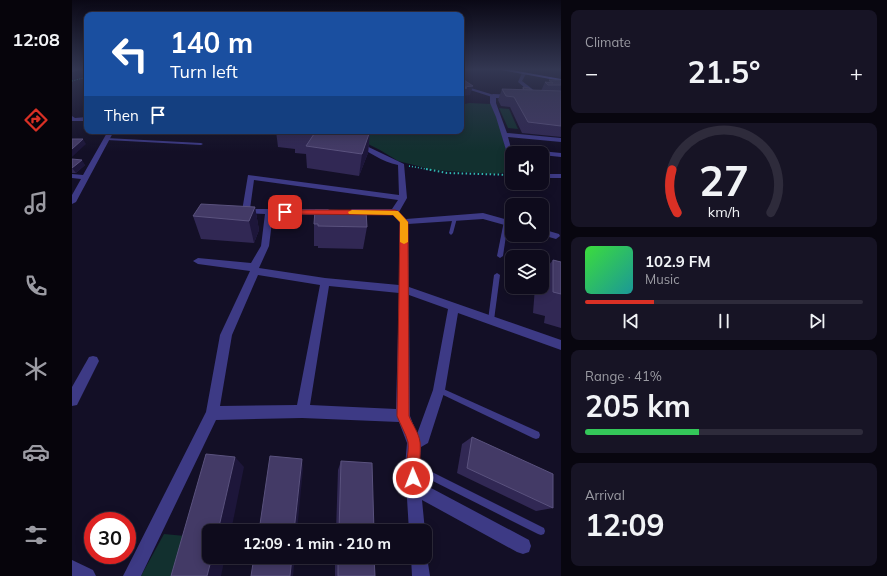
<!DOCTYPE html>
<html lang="en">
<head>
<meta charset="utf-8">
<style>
	body { margin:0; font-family:Mulish,sans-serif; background:#171425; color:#f1f3f6; height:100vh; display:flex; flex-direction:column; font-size:15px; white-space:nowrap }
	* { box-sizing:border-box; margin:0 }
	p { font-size:13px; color:#9b9ba3 }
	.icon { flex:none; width:22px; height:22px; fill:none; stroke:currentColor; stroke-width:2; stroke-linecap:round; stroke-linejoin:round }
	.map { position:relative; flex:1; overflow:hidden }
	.details { display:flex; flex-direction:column; gap:10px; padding:10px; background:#08060f; width:326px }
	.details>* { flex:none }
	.banner { position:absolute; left:12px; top:12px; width:380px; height:122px; border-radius:8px; box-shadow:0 2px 10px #0003,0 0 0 1px #2e2b3b; background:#1a4fa0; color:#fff; overflow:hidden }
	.fabs { position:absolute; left:433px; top:146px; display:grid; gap:8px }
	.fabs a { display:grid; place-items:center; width:44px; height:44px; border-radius:8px; background:#0e0b1c; box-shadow:0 2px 10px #0003,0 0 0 1px #2e2b3b; font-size:20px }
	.speed { position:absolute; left:12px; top:512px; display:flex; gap:8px; font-size:20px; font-weight:700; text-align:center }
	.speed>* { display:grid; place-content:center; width:52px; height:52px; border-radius:50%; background:#0e0b1c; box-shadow:0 2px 10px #0003,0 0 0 1px #2e2b3b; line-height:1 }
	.speed .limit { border:6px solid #d22; background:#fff; color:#111 }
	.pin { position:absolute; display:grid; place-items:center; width:34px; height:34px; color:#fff; margin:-17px; border-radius:8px; box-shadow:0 2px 6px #0006 }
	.me { position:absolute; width:44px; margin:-22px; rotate:359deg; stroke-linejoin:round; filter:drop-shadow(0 0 3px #0008) }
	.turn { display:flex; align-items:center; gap:14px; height:84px; padding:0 20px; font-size:18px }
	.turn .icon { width:52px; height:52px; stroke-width:2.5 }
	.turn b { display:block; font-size:28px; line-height:34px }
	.then { display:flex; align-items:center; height:38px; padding:0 20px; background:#0003; gap:8px; font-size:15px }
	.big { font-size:30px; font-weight:700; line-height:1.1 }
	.details .widget { flex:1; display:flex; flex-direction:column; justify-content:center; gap:6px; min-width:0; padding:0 14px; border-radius:8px; background:#171425 }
	.details .dial { align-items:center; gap:0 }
	.dial svg { height:104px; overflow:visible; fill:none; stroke:#2e2b3b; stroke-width:7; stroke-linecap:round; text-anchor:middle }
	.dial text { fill:#f1f3f6; stroke:none }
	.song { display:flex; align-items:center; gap:12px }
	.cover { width:48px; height:48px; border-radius:6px; background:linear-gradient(135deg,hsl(120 70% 55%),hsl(180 70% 35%)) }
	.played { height:4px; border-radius:2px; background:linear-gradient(90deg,#d93025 25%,#2e2b3b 25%) }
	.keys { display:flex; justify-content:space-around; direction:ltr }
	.heat { display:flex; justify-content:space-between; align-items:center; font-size:22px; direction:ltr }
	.charge { height:6px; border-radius:3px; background:linear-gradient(90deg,#34c759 41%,#2e2b3b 0) }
	.trip { position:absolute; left:130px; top:524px; width:230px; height:40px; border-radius:8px; background:#0e0b1c; box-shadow:0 2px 10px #0003,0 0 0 1px #2e2b3b; font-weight:700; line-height:40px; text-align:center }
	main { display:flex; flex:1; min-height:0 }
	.menu { display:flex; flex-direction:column; width:72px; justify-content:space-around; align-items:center; background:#06040b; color:#9b9ba3 }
	.menu .icon { width:28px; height:28px }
	.menu .current { color:#d93025 }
	.menu b { font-size:18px; color:#f1f3f6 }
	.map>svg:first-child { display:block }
</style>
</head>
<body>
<main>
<nav class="menu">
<b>12:08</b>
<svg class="icon current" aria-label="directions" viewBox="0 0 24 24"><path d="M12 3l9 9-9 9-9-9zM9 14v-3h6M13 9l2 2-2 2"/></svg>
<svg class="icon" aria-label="music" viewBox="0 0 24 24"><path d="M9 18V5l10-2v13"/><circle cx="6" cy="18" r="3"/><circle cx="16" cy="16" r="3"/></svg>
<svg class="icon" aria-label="phone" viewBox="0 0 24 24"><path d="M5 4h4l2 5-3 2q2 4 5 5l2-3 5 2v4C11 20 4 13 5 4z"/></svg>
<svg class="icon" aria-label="climate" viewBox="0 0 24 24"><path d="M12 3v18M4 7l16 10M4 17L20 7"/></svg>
<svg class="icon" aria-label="car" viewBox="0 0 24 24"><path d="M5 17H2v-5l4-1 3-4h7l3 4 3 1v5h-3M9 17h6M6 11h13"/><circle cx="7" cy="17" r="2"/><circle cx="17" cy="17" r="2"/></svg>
<svg class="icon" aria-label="filters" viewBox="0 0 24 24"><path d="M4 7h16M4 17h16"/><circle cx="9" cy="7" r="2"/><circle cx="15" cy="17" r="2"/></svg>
</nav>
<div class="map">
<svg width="489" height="576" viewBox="0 0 489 576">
	<rect width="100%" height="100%" fill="#130f26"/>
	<!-- green -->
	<g fill="#12302f">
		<path d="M397 103 419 104 426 120 438 164 437 172 422 174 361 170 326 161 308 150 288 140 296 131H389V105Z"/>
		<path d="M427 108 437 109 446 129 436 128Z"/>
		<path d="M92 534 113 536 102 576H69Z"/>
	</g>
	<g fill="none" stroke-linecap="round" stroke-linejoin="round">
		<!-- path-far2 -->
		<path stroke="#2fb8b0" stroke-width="1" stroke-dasharray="1 1.5" stroke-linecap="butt" d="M0 81 15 77"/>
		<!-- path-far1 -->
		<path stroke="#2fb8b0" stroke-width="1.5" stroke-dasharray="1 2" stroke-linecap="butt" d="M337 166 359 170"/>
		<!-- path -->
		<path stroke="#2fb8b0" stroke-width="2" stroke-dasharray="1.5 2.5" stroke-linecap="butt" d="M354 169 375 173 440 175"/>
		<!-- service -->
		<g fill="#3d3a85" fill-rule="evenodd">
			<path d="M389 85 422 95V96L420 97 389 87Z"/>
			<path d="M34 138 129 143 131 144 129 145 35 140H34Z"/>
			<path d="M381 217H383L385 218 381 233 379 235 377 233Z"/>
			<path d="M432 221H436V222L431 256 428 258 425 256Z"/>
			<path d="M425 273 428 275 422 320 421 322 419 323 417 322 416 320 422 275Z"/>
			<path d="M367 387 467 432 468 435 467 438 464 439 461 438 365 392 364 390 365 388Z"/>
			<path d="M342 463 472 528 473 531 472 534 469 535 466 534 339 470 338 467 339 464Z"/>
		</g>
		<!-- minor -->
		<g fill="#3d3a85" fill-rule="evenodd">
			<path d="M0 70H7L0 72Z"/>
			<path d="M450 73 454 74 450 81 468 95V97H464L446 82Z"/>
			<path d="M421 94 441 95 444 97 441 99 424 98V103L435 133 489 138V142L436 137 439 148 489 153V157L470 155V153L440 152V164L438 163 424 117 418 103V96Z"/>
			<path d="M0 116 3 118 15 117V121H0Z"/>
			<path d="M36 131H42L4 202 0 204V195L9 179 0 178V174L11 175Z"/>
			<path d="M284 141 332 164 335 198 327 212 334 219 411 213 440 221V227L411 219 336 224 337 287 489 340V350L386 313 373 390 356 443 349 447 347 466 349 485 361 489 457 540 459 546 457 552 451 554 445 552 350 500 353 531H337L333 466 335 443 327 422 230 418 144 420 69 576H51L134 412 148 335 178 271 126 264 121 261 126 258 179 263 189 246 193 214 174 213 170 211 176 175 327 195 326 165C310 162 296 151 282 144V142ZM182 180 326 200 320 209H280L276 212 280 215H321L328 223 327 285 253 278 187 268 197 246 201 214 256 215 260 212 256 209H178ZM186 275 248 285 225 405 148 406 160 335ZM257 286 327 293 324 409 238 405ZM337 295 376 309 361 390 345 434 338 416Z"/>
			<rect x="470" y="174" width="19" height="4"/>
			<path d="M470 229 487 234 488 236 484 239 470 235Z"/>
			<path d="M21 356 25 357 27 361 5 405 0 406V387L17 357Z"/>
			<path d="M353 551 355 557 358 576H340L339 557H353Z"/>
			<path d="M0 560 21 570 24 576H0Z"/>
		</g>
		<!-- secondary -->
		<path fill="#6f6bff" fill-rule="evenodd" d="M429 70H440L489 79V81Z"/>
	</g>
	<!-- wall -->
	<g fill="#312854">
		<path d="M477 80H489V137L450 133 438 107 429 106 426 100 430 89 449 90 451 87 460 90 469 91 473 82 476 83Z"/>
		<path d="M204 131H298L296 153 287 176 235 168 234 154 223 153V149L206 147Z"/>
		<path d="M0 159 13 165 4 173H0Z"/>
		<path d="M183 207 187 230 182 243 129 239 121 216Z"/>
		<path d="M242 224 295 227 291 249 246 248V246H242Z"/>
		<path d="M481 260 489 262V328L472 323 473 316 461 313 463 287H470V273Z"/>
		<path d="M400 437 481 508 464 511 385 473 390 444Z"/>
		<path d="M269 461 302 531H264L266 470Z"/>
		<path d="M263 557H302L303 576H263Z"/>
	</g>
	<!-- shaded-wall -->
	<g fill="#1d163a">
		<path d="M401 86 398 95 392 96 391 98 389 99V89L392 87Z"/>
		<path d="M298 131 296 153 287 176 290 154Z"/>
		<path d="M11 139 14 144 0 157V149Z"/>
		<path d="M10 160 13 165 4 173 0 168Z"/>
		<path d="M183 207 187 230 182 243 177 221Z"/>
		<path d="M163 457 172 467 159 531H146Z"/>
		<path d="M230 459 231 469 225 531H222Z"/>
		<path d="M140 557H153L149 576H135Z"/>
		<path d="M220 557H223L221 576H218Z"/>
	</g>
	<!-- building -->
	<g fill="#433a66" stroke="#5a527e">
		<path d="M389 78 401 86 392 87 395 88 389 89Z"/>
		<path d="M477 80H489V85H476L473 82 481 83Z"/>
		<path d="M451 87 457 88 460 90H452Z"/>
		<path d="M430 89 489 91V126L456 122 442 97 434 96Z"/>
		<path d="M222 131H298L290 154 234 146 242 134 222 132Z"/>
		<path d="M0 139H11L0 149Z"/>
		<path d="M0 159 10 160 0 168Z"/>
		<path d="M129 204 183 207 177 221 121 216Z"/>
		<path d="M243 210 294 211 295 227 246 226V224H242Z"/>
		<path d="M481 260 489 262V294L481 292Z"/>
		<path d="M400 437 481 474V508L395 468Z"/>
		<path d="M134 454 163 457 146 531H137V557H140L135 576H99Z"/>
		<path d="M198 456 230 459 222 531H187Z"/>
		<path d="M269 461 300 463 302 531H267Z"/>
		<path d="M182 557H220L218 576H179Z"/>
		<path d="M266 557H302L303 576H266Z"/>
	</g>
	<!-- sky -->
	<linearGradient id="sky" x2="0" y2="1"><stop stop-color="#0a0815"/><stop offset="0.46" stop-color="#333752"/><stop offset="1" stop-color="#333752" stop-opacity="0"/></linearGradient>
	<rect width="489" height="151" fill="url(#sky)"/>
	<!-- route -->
	<path fill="#d93025" stroke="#8d1f18" d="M211 210H323L326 211 336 222 337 416C340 424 347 433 348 442 349 446 347 480 346 483L341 485 336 483C330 468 338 456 336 442 334 434 328 424 325 416L328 222 321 215 213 214H211Z"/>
	<!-- slow -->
	<path fill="#f59e0b" d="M280 210 326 211 336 222V242L332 244 328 242V222L321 215 277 214 276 212Z"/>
</svg>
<div class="fabs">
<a><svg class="icon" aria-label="sound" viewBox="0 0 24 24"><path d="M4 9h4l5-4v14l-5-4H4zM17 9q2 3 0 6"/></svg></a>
<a><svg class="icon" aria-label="search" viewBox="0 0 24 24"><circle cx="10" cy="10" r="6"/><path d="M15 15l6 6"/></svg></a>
<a><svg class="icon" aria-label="layers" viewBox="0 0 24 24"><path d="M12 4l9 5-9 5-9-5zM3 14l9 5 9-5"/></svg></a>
</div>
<div class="speed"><div class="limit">30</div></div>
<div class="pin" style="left:213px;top:212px;background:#d93025"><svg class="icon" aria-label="arrive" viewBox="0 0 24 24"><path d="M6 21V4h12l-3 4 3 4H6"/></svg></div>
<svg class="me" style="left:341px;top:478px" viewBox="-20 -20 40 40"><circle r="17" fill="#d93025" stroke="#fff" stroke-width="3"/><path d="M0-11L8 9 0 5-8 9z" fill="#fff"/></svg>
<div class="trip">12:09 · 1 min · 210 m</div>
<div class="banner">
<div class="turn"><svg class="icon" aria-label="left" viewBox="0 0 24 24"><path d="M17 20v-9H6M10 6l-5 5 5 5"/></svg><div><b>140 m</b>Turn left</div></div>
<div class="then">Then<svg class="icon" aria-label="arrive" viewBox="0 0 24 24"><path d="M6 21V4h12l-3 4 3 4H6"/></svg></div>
</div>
</div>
<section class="details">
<div class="widget"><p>Climate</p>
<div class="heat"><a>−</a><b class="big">21.5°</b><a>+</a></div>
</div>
<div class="widget dial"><svg viewBox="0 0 100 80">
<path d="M14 69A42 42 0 1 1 86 69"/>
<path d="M14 69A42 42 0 0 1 10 36" stroke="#d93025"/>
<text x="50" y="56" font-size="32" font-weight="700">27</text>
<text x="50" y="72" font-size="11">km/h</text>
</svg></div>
<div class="widget">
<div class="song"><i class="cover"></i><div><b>102.9 FM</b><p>Music</p></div></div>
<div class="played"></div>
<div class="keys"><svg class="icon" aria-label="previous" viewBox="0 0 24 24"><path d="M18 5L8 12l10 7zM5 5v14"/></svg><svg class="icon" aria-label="pause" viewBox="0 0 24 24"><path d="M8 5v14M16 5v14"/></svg><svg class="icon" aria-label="next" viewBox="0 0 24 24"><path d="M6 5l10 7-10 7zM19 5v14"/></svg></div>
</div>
<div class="widget"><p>Range · 41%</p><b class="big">205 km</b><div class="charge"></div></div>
<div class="widget"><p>Arrival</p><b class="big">12:09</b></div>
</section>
</main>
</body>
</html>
